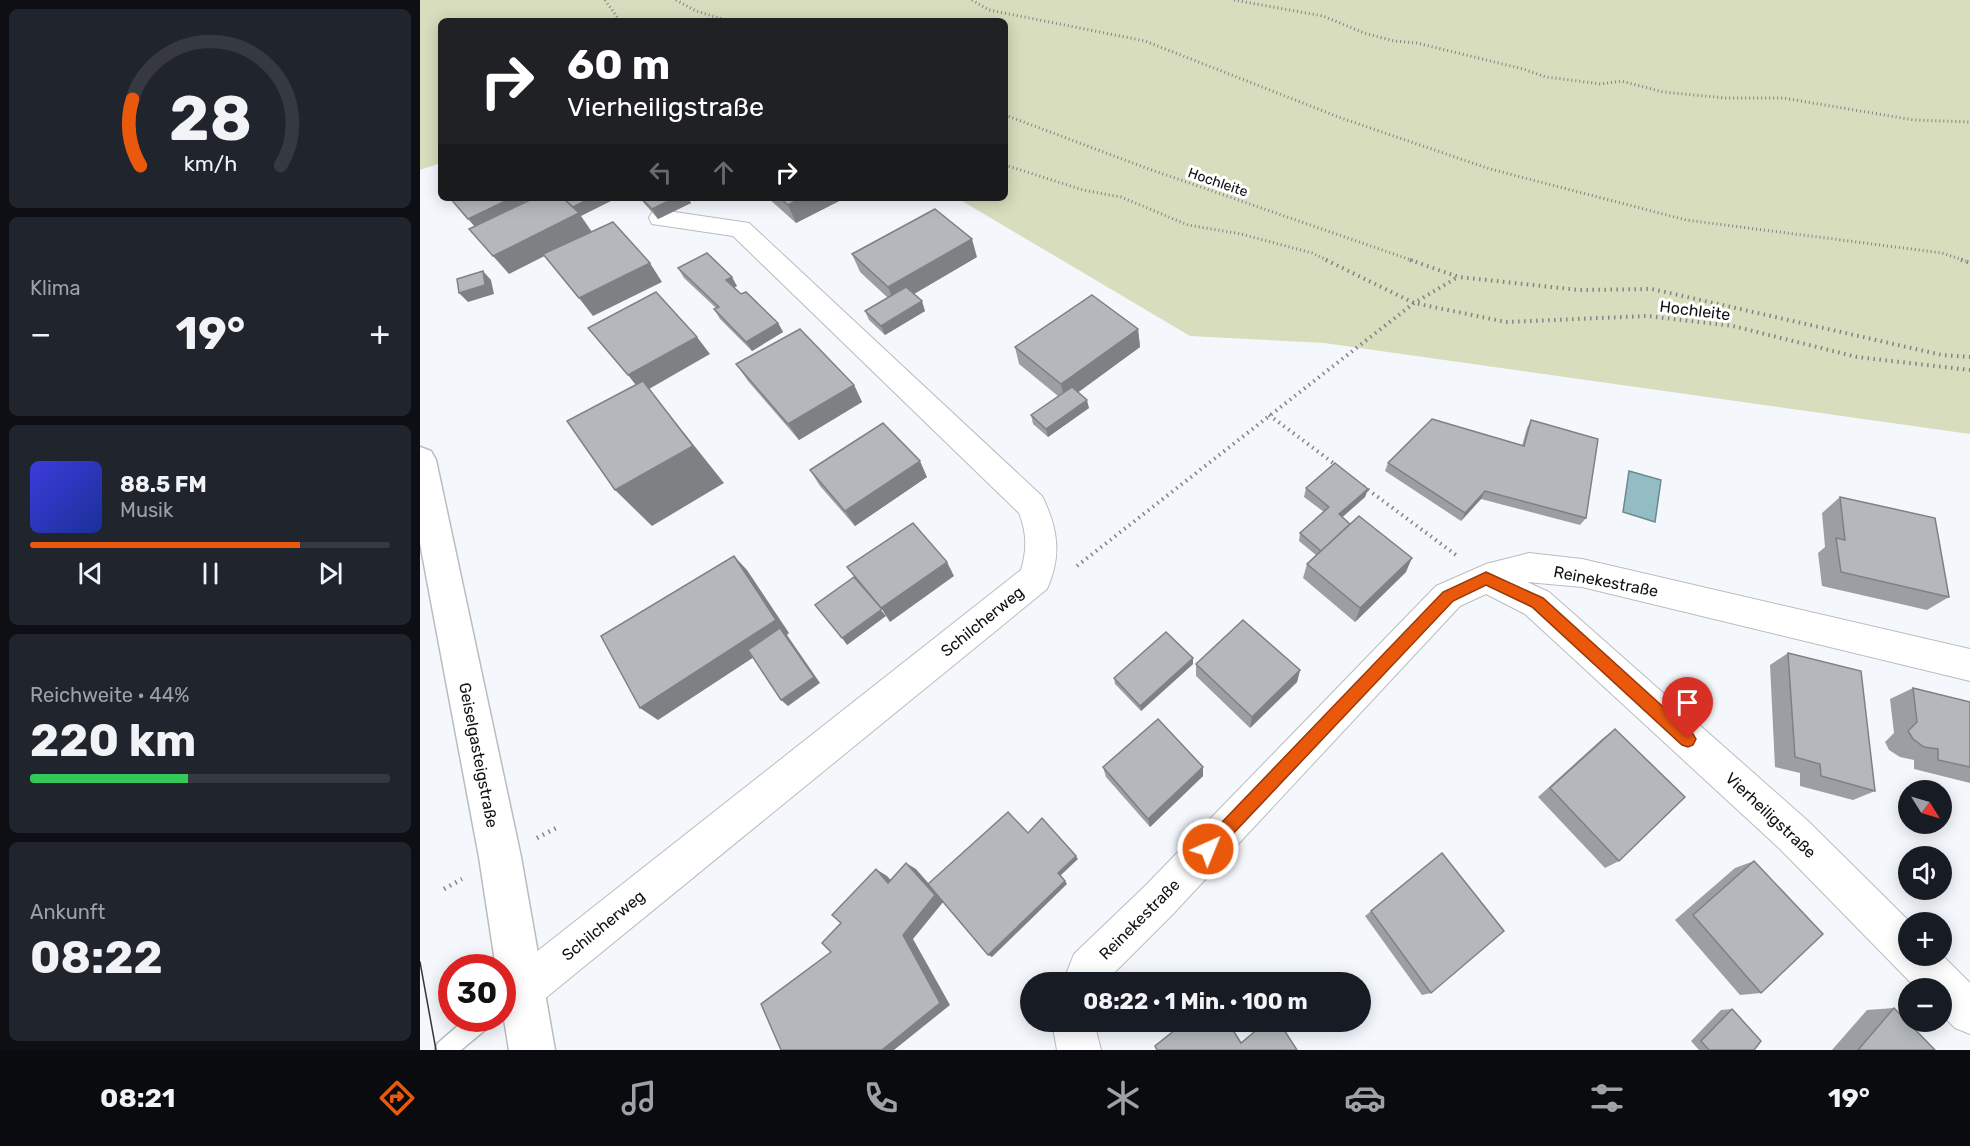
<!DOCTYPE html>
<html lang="de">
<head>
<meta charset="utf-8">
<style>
	body { margin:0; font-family:Rubik,sans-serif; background:#20242c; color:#f1f3f6; height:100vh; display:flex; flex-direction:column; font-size:22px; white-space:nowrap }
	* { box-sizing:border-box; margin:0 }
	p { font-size:20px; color:#9ea1a6 }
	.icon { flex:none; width:33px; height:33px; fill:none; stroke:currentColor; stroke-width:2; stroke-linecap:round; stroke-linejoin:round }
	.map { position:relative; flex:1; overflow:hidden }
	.drawer { display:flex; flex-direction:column; gap:9px; padding:9px; background:#0d0f14; width:420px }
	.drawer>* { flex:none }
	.top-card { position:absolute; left:18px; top:18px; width:570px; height:183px; border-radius:9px; box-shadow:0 3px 15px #0003; background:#202124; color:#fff; overflow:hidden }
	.needle { width:39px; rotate:127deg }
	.controls { position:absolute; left:1478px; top:780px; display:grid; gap:12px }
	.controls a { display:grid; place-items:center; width:54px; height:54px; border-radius:50%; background:#171b24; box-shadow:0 3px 15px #0003; font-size:30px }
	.speed { position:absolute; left:18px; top:954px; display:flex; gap:12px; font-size:30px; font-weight:700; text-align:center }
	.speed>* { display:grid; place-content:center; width:78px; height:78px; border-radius:50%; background:#171b24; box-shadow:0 3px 15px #0003; line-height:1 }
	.speed .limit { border:9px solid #d22; background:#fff; color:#111 }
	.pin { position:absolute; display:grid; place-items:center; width:51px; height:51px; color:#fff; margin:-62px -26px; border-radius:50% 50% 50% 0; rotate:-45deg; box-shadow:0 0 6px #0007 }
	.pin .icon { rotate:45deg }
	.me { position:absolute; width:66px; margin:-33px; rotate:44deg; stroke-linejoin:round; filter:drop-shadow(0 0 4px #0008) }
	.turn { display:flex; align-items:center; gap:21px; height:126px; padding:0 30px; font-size:27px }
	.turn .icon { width:78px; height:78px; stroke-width:2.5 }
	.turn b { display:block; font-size:42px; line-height:51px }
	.lanes { display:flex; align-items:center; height:57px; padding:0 30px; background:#0003; justify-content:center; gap:30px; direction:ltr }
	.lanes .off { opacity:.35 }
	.big { font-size:45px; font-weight:700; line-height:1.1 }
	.drawer .tile { flex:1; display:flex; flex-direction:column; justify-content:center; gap:9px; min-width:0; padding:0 21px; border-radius:9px; background:#20242c }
	.drawer .dial { align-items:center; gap:0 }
	.dial svg { height:156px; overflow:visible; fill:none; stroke:#363941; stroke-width:7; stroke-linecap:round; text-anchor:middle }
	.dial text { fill:#f1f3f6; stroke:none }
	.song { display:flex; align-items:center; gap:18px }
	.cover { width:72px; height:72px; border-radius:9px; background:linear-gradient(135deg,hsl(240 70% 55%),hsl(230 70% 35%)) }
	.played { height:6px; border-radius:3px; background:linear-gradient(90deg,#ea580c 75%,#363941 75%) }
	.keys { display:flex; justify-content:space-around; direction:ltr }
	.heat { display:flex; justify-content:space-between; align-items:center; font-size:33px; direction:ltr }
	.charge { height:9px; border-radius:4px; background:linear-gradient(90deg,#34c759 44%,#363941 0) }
	.trip { position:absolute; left:600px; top:972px; width:351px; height:60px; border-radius:30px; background:#171b24; box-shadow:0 3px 15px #0003; font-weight:700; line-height:60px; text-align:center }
	.menu { display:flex; height:96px; justify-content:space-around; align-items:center; background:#090b0e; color:#9ea1a6 }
	.menu .icon { width:42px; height:42px }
	.menu .on { color:#ea580c }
	.menu b { font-size:27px; color:#f1f3f6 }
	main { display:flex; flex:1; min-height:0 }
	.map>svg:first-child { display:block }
</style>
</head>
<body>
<main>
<section class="drawer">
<div class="tile dial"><svg viewBox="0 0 100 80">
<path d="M14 69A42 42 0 1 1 86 69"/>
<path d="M14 69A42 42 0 0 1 10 35" stroke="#ea580c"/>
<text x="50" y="56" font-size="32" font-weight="700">28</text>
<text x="50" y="72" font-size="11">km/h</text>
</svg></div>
<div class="tile"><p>Klima</p>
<div class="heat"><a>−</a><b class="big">19°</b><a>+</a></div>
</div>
<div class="tile">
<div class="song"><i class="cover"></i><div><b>88.5 FM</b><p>Musik</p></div></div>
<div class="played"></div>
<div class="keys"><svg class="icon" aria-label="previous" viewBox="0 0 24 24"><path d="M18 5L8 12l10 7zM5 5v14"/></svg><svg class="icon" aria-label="pause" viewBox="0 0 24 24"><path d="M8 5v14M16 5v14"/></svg><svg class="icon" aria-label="next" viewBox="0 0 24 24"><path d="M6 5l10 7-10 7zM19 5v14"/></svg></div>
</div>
<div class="tile"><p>Reichweite · 44%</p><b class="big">220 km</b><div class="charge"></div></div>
<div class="tile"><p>Ankunft</p><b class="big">08:22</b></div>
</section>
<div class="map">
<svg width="1550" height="1050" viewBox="0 0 1550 1050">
	<rect width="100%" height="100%" fill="#f4f8fc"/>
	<!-- green -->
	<path fill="#d8ddbe" d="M0 0H1550V434L904 343 770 336 537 198H585V21H21V163L0 170Z"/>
	<!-- water -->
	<path fill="#93bcc4" stroke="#6c898f" stroke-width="1.5" d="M1209 471 1241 480 1235 522 1203 512Z"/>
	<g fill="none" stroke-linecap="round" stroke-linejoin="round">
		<defs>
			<path id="lane" d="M47 1018H74L71 1025 41 1050H15L18 1043Z"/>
			<g id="street">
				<path d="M241 210 329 223 622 496C638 528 642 556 627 589L117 1005 102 1011 87 1005C82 993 82 987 87 975L601 570C607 550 607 533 599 513L313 236 232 224 229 218 232 212Z"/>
				<path d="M1109 553 1162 559 1550 649V681L1162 587 1107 582 1129 592 1388 821 1490 922 1488 956 1521 954 1550 983V1034L1535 1028 1521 1014V988H1496L1360 849 1105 614 1066 594 1040 606 753 914 685 982H643L654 954 725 886 1016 586 1066 564Z"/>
				<path d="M632 1022H674L681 1050H637Z"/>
			</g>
			<path id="secondary" d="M0 447 11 451 16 460 101 857 135 1050H89L82 1007V968H76L59 857 0 543Z"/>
		</defs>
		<!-- lane casing -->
		<use href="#lane" stroke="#b9bcc0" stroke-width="3"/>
		<!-- street casing -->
		<use href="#street" stroke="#b9bcc0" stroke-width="2"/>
		<!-- secondary casing -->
		<use href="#secondary" stroke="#b9bcc0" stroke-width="3"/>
		<!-- path-far2 -->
		<g stroke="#828487" stroke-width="3" stroke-dasharray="1 3" stroke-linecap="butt">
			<path d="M185 0 200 21"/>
			<path d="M256 0 276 11 309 21"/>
			<path d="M552 0 569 10 725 41 921 118 1070 169 1266 220 1522 253 1546 261"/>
			<path d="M814 0 903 16 944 33 974 41 997 43 1103 69 1126 77 1181 84 1201 81 1243 92 1306 98H1363L1494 120 1550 122"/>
			<path d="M585 115 726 168 994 261"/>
			<path d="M585 165 663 190 701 197 768 225 821 234 892 253 909 261"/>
		</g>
		<!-- path-far1 -->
		<g stroke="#828487" stroke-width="4" stroke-dasharray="1.5 4.5" stroke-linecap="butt">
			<path d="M906 260 994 303 1086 322 1227 316 1313 326 1437 357 1550 370"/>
			<path d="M990 260 1039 277 1159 290 1232 289 1522 355 1550 357"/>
			<path d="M1541 260 1550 263"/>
			<path d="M849 415 916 465"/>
			<path d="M943 486 1036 555"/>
			<path d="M657 566 994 303 1038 277"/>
		</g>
		<!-- path -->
		<g stroke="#828487" stroke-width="4.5" stroke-dasharray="1.5 5" stroke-linecap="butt">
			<path d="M117 838 138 827"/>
			<path d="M24 889 42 879"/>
		</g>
		<!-- lane -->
		<use href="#lane" fill="#fff" fill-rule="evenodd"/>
		<!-- street -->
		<use href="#street" fill="#fff" fill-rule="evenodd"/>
		<!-- secondary -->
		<use href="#secondary" fill="#fff" fill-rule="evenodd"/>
		<!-- tram -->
		<path stroke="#343638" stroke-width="1.5" d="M0 962 16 1050"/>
	</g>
	<!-- wall -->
	<g fill="#9b9ea2">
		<path d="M220 198H268L271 203 238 219 223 202Z"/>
		<path d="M348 198H425L376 223Z"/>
		<path d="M432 254 557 257 494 294 505 311 465 335 449 320 445 311 468 298 440 272Z"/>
		<path d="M258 268 317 286 314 288 321 294 358 323 363 332 332 351 300 319 294 309 296 308 264 278Z"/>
		<path d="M718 329 720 347 658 392 669 408 628 437 613 424 611 415 638 396 599 364 595 347Z"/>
		<path d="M316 364 434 385 442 402 379 440 328 381Z"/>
		<path d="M1111 420 1166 518 1160 525 1061 499 1041 521 965 471 968 463 1102 446 1107 428Z"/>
		<path d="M390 470 507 477 435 526 400 486Z"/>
		<path d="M886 488 948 489 945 497 922 517 986 572 935 622 883 578 887 564 896 555 879 541 880 533 904 512 884 497Z"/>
		<path d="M1420 497 1529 597 1507 610 1402 586 1398 553 1405 547 1402 513Z"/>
		<path d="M1368 653 1455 791 1433 800 1380 786V773L1355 767 1350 665Z"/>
		<path d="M773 664 721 711 695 684 694 678Z"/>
		<path d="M776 664 880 670 877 682 830 728 776 676Z"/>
		<path d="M1493 688 1550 702V783L1494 769V760L1480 757 1469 750 1465 742 1474 733 1470 699Z"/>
		<path d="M1195 729 1199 861 1185 868 1118 797 1182 739Z"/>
		<path d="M683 767 783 776 730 827 686 777Z"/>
		<path d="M1022 853 1011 993 1002 995 945 916Z"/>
		<path d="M1334 861 1341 993 1320 995 1255 920 1315 868Z"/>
		<path d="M1474 1008 1515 1050H1412L1447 1010Z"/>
		<path d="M1312 1009 1334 1050H1279L1271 1041 1301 1010Z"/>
	</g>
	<!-- shaded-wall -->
	<g fill="#7e8184">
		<path d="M92 198H102L114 213 64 237 48 219Z"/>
		<path d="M171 198H197L161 216 172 232 89 274 73 256 151 208Z"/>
		<path d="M255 198H268L271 203 238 219 232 209Z"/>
		<path d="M381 198H425L376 223 368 205Z"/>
		<path d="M552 239 557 257 475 305 468 287Z"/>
		<path d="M230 263 242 282 173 316 159 298Z"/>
		<path d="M63 271 71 280 74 294 48 302 39 293Z"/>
		<path d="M312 277 317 286 312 289 306 280Z"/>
		<path d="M502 301 505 311 465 335 461 326Z"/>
		<path d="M358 323 363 332 332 351 326 342Z"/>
		<path d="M718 329 720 347 645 402 641 384Z"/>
		<path d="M277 337 290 354 229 389 304 483 232 526 195 490 222 393 208 375Z"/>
		<path d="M434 385 442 402 379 440 368 424Z"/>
		<path d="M667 400 669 408 628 437 626 429Z"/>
		<path d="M500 461 507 477 435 526 425 511Z"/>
		<path d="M948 489 945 497 917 522 919 514Z"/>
		<path d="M1065 491 1061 499 1041 521 1045 513Z"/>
		<path d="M314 556 327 570 369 633 367 635 400 683 368 706 361 700 366 636 238 720 220 708Z"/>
		<path d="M992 558 986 572 935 622 940 608Z"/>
		<path d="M527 562 534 576 470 622 461 608Z"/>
		<path d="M461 610 466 616 427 645 422 638Z"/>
		<path d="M773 658V664L721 711 720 706Z"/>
		<path d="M880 670 877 682 830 728 832 717Z"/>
		<path d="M783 767V776L730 827 728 819Z"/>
		<path d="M656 856 658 859 640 876 638 873Z"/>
		<path d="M486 863 496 869 524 901 493 939 530 1005 474 1050H462L483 935Z"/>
		<path d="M456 869 467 876 479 889 468 883Z"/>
		<path d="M645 881 647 884 572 957 568 955Z"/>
	</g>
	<!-- building -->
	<g fill="#b4b8bc" stroke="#7e8184" stroke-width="1.5">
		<path d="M30 198H92L48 219Z"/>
		<path d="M114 198H143L159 213 73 256 49 229Z"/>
		<path d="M143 198H171L153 207Z"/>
		<path d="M221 198H255L232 209Z"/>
		<path d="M360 198H381L368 205Z"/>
		<path d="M515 209 552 239 468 287 432 254Z"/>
		<path d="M193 222 230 263 159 298 123 254Z"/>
		<path d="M287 253 312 277 306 280 321 294 326 292 358 323 326 342 294 309 299 307 258 268Z"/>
		<path d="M63 271 65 285 39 293 37 279Z"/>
		<path d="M486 287 502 301 461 326 445 311Z"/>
		<path d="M236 292 277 337 208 375 168 328Z"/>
		<path d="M672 295 718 329 641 384 595 347Z"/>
		<path d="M380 329 434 385 368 424 316 364Z"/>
		<path d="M223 381 273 446 195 490 147 421Z"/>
		<path d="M652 387 667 400 626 429 611 415Z"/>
		<path d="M1012 419 1104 446 1111 420 1178 439 1166 518 1065 491 1045 513 968 463Z"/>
		<path d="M463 423 500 461 425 511 390 470Z"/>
		<path d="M915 463 948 489 919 514 930 524 901 551 880 533 909 507 886 488Z"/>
		<path d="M1420 497 1515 518 1529 597 1421 572 1416 538 1425 540Z"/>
		<path d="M939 516 992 558 940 608 887 564Z"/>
		<path d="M493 523 527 562 461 608 427 567Z"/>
		<path d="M314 556 356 620 220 708 181 636Z"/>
		<path d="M434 577 462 609 422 638 395 605Z"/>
		<path d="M823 620 880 670 832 717 776 664Z"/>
		<path d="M360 628 394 677 361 700 328 650Z"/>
		<path d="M746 632 773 658 720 706 694 678Z"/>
		<path d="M1368 653 1441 671 1455 791 1401 776 1400 764 1375 757Z"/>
		<path d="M1493 688 1550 702V767L1518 760V749L1504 747 1493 739 1488 731 1497 722Z"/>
		<path d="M738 719 783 767 728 819 683 767Z"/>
		<path d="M1195 729 1265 797 1199 861 1130 788Z"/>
		<path d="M588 812 608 833 622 818 656 856 638 873 645 881 568 955 508 884Z"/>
		<path d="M1022 853 1084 931 1011 993 951 911Z"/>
		<path d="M1334 861 1403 934 1341 993 1273 915Z"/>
		<path d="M486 863 515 895 483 935 520 1003 462 1050H361L341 1004 411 952 402 943 421 923 412 915 456 869 468 883Z"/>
		<path d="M1474 1008 1515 1050H1438Z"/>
		<path d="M1312 1009 1341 1041 1334 1050H1289L1281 1041Z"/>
		<path d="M765 1022H808L821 1043 846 1022H859L877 1050H737L735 1046Z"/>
	</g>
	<!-- route -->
	<path fill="#ea580c" stroke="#983908" stroke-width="1.5" d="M1066 572 1123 598 1273 734 1276 739 1273 745 1268 747 1262 745 1112 607 1066 585 1033 601 793 855 788 858 782 855 779 849 782 843 1023 592Z"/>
	<g text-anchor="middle" stroke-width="6" stroke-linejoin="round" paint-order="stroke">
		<!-- far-street labels -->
		<g font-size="14" fill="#111214" stroke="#fff">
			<text transform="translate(798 182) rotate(19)" y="5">Hochleite</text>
		</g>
		<!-- street labels -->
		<g font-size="16" fill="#111214" stroke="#fff">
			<text transform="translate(1275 310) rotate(7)" y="6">Hochleite</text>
			<text transform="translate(1186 581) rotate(11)" y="6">Reinekestraße</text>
			<text transform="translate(562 621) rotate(-39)" y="6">Schilcherweg</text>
			<text transform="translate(59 755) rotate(79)" y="6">Geiselgasteigstraße</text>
			<text transform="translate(1351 815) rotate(43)" y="6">Vierheiligstraße</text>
			<text transform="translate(719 919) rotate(-45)" y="6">Reinekestraße</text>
			<text transform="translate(183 925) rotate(-39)" y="6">Schilcherweg</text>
		</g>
	</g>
</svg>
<div class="controls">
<a><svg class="needle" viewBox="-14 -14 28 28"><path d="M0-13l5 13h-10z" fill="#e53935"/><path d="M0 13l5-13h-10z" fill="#9ea1a6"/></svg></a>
<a><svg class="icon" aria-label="sound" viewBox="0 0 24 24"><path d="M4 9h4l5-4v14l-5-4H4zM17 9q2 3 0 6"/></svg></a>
<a>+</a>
<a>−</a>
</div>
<div class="speed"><div class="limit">30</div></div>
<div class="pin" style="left:1268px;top:739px;background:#d93025"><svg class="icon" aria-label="arrive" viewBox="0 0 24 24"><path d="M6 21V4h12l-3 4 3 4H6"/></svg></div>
<svg class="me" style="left:788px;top:849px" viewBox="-20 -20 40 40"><circle r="17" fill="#ea580c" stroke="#fff" stroke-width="3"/><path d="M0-11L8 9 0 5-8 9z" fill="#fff"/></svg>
<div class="trip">08:22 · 1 Min. · 100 m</div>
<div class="top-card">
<div class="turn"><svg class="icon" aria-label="right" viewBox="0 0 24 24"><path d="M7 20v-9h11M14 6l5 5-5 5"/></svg><div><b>60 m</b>Vierheiligstraße</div></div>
<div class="lanes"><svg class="icon off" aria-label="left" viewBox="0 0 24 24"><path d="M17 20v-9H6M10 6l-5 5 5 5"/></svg><svg class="icon off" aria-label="ahead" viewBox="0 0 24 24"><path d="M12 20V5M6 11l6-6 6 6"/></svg><svg class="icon" aria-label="right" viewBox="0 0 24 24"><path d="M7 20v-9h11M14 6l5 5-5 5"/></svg></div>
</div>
</div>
</main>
<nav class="menu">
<b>08:21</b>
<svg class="icon on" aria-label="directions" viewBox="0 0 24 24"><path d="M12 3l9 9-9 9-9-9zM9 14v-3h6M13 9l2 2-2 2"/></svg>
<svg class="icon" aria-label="music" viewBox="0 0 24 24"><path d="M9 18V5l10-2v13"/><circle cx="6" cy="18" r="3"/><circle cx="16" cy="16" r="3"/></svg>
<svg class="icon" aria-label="phone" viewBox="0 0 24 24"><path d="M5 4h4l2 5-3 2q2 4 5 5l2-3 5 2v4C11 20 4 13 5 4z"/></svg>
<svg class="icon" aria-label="climate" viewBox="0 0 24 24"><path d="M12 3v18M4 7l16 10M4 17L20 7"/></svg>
<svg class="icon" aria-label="car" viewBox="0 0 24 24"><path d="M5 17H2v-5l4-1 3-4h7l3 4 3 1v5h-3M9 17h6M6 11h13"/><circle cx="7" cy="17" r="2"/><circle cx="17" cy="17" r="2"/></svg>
<svg class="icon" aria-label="filters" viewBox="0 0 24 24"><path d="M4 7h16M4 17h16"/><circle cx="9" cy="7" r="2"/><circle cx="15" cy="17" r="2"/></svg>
<b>19°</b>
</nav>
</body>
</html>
